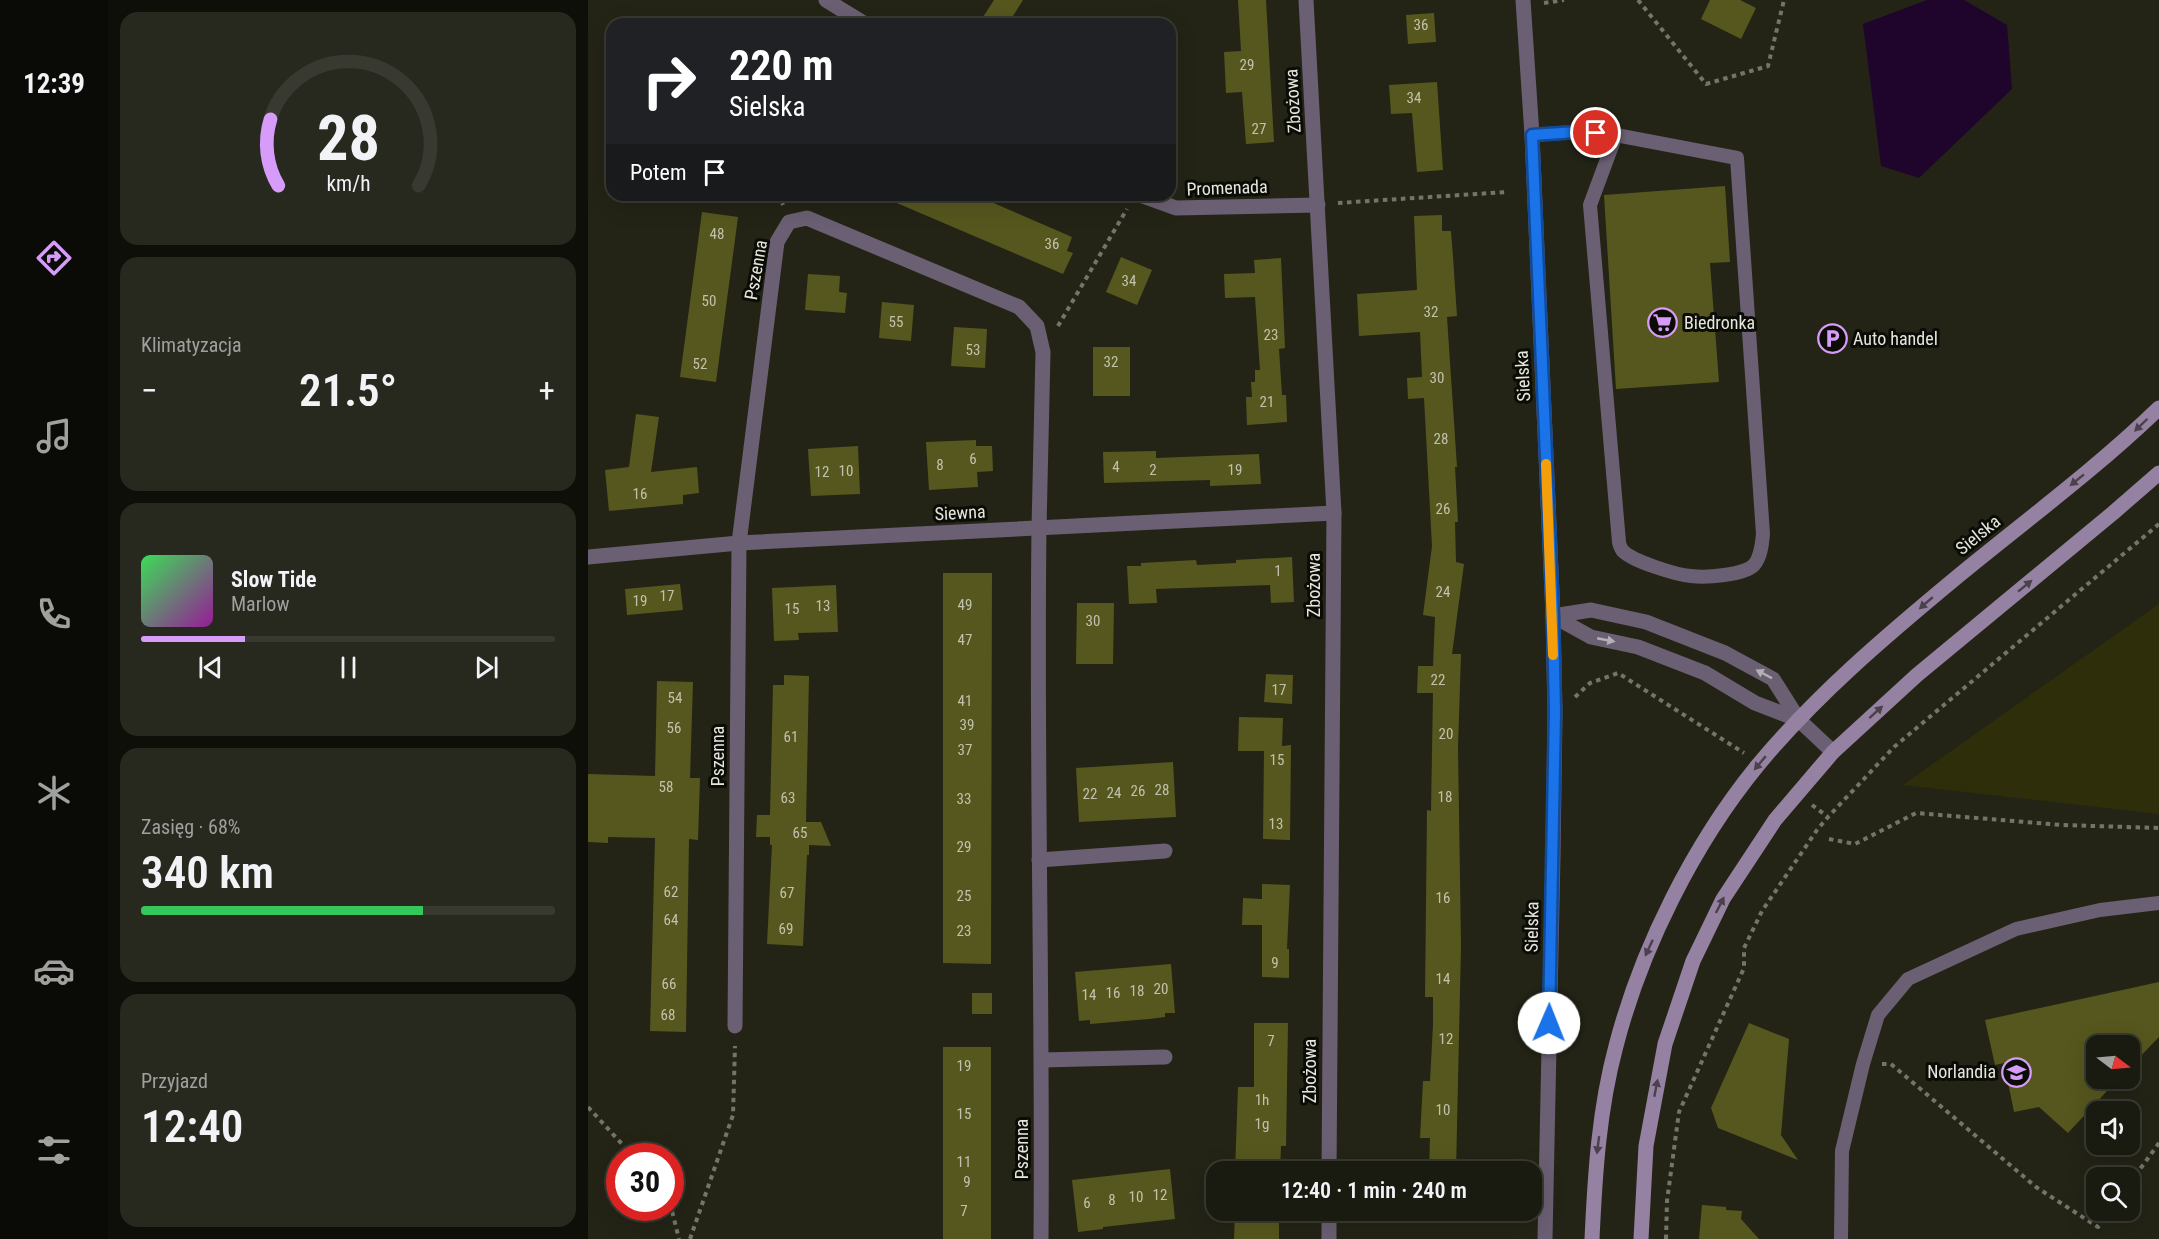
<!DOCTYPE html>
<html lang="pl">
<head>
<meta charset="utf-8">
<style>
	body { margin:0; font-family:"Roboto Condensed",sans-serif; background:#27281e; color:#f1f3f6; height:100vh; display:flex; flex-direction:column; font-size:22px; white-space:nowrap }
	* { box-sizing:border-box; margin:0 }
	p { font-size:20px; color:#9fa19f }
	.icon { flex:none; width:33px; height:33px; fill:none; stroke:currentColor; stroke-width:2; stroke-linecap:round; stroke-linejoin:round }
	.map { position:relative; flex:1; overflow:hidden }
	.panel { display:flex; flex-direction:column; gap:12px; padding:12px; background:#0e0f09; width:480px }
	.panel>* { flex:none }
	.hud { position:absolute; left:18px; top:18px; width:570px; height:183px; border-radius:18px; box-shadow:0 6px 24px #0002,0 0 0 2px #383930; background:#202124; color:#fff; overflow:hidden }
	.needle { width:39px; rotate:106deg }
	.buttons { position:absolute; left:1498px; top:1035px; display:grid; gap:12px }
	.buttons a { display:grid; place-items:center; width:54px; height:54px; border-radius:12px; background:#1a1b10; box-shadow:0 6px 24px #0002,0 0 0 2px #383930; font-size:30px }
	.speed { position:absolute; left:18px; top:1143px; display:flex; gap:12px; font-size:30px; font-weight:700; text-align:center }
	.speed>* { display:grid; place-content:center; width:78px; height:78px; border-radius:50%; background:#1a1b10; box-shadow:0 6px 24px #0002,0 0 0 2px #383930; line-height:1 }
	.speed .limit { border:9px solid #d22; background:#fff; color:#111 }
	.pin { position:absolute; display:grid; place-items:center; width:51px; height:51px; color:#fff; margin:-26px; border:3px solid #fff; border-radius:50%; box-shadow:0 2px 6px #0007 }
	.me { position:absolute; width:66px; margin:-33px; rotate:1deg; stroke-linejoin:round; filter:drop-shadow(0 0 4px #0008) }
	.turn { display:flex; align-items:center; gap:21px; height:126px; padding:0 24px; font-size:27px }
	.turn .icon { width:78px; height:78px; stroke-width:2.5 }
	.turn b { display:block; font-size:42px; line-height:51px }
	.then { display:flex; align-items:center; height:57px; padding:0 24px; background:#0003; gap:12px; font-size:22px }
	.big { font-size:45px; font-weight:600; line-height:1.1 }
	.panel .tile { flex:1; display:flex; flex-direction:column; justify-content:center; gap:9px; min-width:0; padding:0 21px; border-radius:18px; background:#27281e }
	.panel .dial { align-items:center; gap:0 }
	.dial svg { height:156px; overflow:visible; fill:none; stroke:#383930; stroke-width:7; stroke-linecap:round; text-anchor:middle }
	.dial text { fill:#f1f3f6; stroke:none }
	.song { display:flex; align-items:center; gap:18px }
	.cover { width:72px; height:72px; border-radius:9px; background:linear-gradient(135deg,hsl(130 70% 55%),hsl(300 70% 35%)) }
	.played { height:6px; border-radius:3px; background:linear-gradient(90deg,#d79bf9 25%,#383930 25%) }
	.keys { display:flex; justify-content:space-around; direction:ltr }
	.heat { display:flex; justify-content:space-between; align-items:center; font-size:33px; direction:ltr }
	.charge { height:9px; border-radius:4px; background:linear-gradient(90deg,#34c759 68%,#383930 0) }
	.trip { position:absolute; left:618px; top:1161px; width:336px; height:60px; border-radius:18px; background:#1a1b10; box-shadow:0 6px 24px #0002,0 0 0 2px #383930; font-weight:600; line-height:60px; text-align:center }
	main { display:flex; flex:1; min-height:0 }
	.tabs { display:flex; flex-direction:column; width:108px; justify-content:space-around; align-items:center; background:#0a0b06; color:#9fa19f }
	.tabs .icon { width:42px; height:42px }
	.tabs .on { color:#d79bf9 }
	.tabs b { font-size:27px; color:#f1f3f6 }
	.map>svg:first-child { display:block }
</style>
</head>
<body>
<main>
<nav class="tabs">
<b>12:39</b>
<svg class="icon on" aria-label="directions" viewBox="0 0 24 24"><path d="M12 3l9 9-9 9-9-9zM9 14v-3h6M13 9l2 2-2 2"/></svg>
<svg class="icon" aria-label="music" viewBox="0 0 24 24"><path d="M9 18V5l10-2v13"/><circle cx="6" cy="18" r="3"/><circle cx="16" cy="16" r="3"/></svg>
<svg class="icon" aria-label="phone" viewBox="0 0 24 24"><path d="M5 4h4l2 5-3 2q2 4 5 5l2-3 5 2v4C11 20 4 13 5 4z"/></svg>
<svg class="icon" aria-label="climate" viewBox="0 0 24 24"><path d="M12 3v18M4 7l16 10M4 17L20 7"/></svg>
<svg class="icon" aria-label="car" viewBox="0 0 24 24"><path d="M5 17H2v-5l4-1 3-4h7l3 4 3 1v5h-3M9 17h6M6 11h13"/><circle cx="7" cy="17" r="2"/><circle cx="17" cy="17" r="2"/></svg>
<svg class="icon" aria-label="filters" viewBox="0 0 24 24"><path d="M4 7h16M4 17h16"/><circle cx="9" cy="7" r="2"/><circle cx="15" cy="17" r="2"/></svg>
</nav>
<section class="panel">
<div class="tile dial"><svg viewBox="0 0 100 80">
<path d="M14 69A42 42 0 1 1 86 69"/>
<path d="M14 69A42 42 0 0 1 10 35" stroke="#d79bf9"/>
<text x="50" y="56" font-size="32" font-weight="700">28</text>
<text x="50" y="72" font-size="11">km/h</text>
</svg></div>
<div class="tile"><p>Klimatyzacja</p>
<div class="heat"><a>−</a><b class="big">21.5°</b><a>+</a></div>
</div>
<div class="tile">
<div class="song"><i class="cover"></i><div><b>Slow Tide</b><p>Marlow</p></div></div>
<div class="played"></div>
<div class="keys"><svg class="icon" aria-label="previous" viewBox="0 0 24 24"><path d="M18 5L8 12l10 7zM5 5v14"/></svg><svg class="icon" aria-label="pause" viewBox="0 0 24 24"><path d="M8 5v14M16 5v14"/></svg><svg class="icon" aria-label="next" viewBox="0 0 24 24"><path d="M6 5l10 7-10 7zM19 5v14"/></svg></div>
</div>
<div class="tile"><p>Zasięg · 68%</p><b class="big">340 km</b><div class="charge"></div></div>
<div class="tile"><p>Przyjazd</p><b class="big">12:40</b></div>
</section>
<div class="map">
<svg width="1571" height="1239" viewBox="0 0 1571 1239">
	<rect width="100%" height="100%" fill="#232416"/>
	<!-- green -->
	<path fill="#2e2f0a" d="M1571 604V814L1315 785Z"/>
	<!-- water -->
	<path fill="#1f042c" d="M1339 0H1376L1419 25 1424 89 1331 178 1293 166 1275 24Z"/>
	<!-- building -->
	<g fill="#56571e">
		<path d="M406 0H435L420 24H407L395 17Z"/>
		<path d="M650 0H678L686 142 658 144 654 92 638 93 636 52 653 51Z"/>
		<path d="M1122 0H1152L1168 8 1153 39 1113 19Z"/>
		<path d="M846 13 848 42 820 44 818 15Z"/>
		<path d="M849 82 855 170 829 172 824 113 803 114 801 85Z"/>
		<path d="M1137 186 1142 262 1122 263 1131 382 1028 389 1016 195Z"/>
		<path d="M290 195H387L484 237 479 251 485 253 475 274Z"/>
		<path d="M114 212 150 217 128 382 92 377Z"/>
		<path d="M854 215V231H863L865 257 869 316 859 317 869 467H867L870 522H867L868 562 876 564 864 654H873L870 748 873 945 868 1172H841L842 1138H832L835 1081H842L845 1025V997H837L839 810 843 811 845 693H829L830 666H845L847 617 835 615 844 546 836 398 820 399 819 378 834 377 832 332 771 336 769 294 829 290 826 216Z"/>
		<path d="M533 257 564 270 549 305 518 292Z"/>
		<path d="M693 258 697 348 691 349 694 395H698L699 422 659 425 658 397H664L663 382H667V370H672L667 297 637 298 636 274 667 273 666 260Z"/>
		<path d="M220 274 252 276 251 292 259 293 257 313 217 310Z"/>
		<path d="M294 302 326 305 323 341 291 338Z"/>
		<path d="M366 327 399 329 397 368 363 366Z"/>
		<rect x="505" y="347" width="37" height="49"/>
		<path d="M48 414 71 417 63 472 109 467 111 493 95 495V504L21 511 17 470 41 467Z"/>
		<path d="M388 440V446H404L405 471 389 472 390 487 341 490 338 442Z"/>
		<path d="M270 446 272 494 223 496 220 449Z"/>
		<path d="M568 451V458L671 454 673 484 622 486V480L516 483 515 452Z"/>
		<path d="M704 557 706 602 683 603 682 585 568 589 569 603 541 604 539 566H553V563L608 560 609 565 648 563V560Z"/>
		<path d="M355 573H404L403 964 355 963Z"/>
		<path d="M92 584 95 610 39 615 37 589Z"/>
		<path d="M248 585 250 632 210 633 211 640 186 641 184 588Z"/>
		<path d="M489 603H526L525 664H488Z"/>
		<path d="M678 674 705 675 704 704 676 702Z"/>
		<path d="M196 675 221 676 218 822H233L243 846 221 845V855H219L215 946 179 944 184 845H182V837H168L169 815H182L185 685H196Z"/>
		<path d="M69 681 105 682 102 778H112L110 840 101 839 98 1032 62 1031 67 838 20 837V843L0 842V774L67 776Z"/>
		<path d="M651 717 695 718 694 746 703 745 702 840 675 839 676 751H650Z"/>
		<path d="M585 762 588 817 491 822 488 768Z"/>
		<path d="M674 884 702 885 699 949H701V978L674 977V925H654L655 898 674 899Z"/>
		<path d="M583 964 587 1013H577V1017L561 1019 502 1024V1020L491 1021 487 972Z"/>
		<path d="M1571 982V1037L1542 1067V1046H1509V1078H1531L1480 1133 1451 1107 1426 1112 1416 1063 1407 1065 1397 1020Z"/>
		<rect x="384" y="993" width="20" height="21"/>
		<path d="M666 1023H700L698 1146H693L692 1172H647L650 1087H666Z"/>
		<path d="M1161 1023 1201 1039 1193 1135 1210 1160 1130 1128 1123 1108Z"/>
		<rect x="355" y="1047" width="48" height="192"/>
		<path d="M582 1169 587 1219 515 1227V1229L490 1232 484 1180Z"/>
		<path d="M1114 1205 1138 1207V1210L1154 1211 1153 1219 1171 1239H1111Z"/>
		<path d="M647 1210H691V1239H646Z"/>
	</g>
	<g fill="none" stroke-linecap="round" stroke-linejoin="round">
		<!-- path -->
		<g stroke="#74756a" stroke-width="4" stroke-dasharray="4.5 4.5" stroke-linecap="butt">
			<path d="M1050 0 1118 84 1180 66 1196 0"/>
			<path d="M956 3 976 0"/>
			<path d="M191 195 195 205"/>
			<path d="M750 203 919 192"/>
			<path d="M470 326 539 209"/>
			<path d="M987 697 1002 683 1030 673 1156 753"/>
			<path d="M1224 805 1240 817"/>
			<path d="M1241 839 1267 844 1328 813 1474 825 1571 828"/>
			<path d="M1294 1064H1303L1448 1187 1510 1227 1522 1210"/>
			<path d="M0 1107 45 1156"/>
			<path d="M1542 1183 1571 1143"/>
			<path d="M82 1203 91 1239"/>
			<path d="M102 1239 145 1115 147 1046"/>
			<path d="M1078 1239 1079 1201 1091 1112 1156 968V948L1174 911 1229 830 1240 817 1306 747 1571 524"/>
		</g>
		<!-- lane -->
		<g stroke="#6b5f73" stroke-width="14">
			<path d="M944 135 988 132 1028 135 1002 205 1031 542C1031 543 1033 549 1034 550 1043 561 1089 575 1103 576 1118 578 1156 575 1166 565 1173 557 1174 544 1175 534L1149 158 1028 135"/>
			<path d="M1253 1239 1254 1151 1275 1064 1290 1015 1320 979 1428 929 1512 910 1571 903"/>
		</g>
		<!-- street -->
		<g stroke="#6b5f73" stroke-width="15">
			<path d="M238 0 277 24"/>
			<path d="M718 0 746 513 741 1172"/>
			<path d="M935 0 944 135 965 616 967 712 965 856 957 1239"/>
			<path d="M552 195 588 208 730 205"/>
			<path d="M0 557 151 543 746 513"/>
			<path d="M965 616 1003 610 1058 622 1137 653 1185 679 1211 720 1245 752"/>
			<path d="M965 616 1003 637 1050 647 1117 673 1167 703 1211 720"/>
			<path d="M451 860 577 851"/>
			<path d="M147 1026 151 543 189 242 201 222 219 218 431 307 449 326 455 352C454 411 452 469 451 528 448 765 455 1002 453 1239"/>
			<path d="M454 1060 577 1057"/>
			<path d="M741 1239V1210"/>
		</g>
		<!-- secondary -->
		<g stroke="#9581a1" stroke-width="15">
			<path d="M1004 1239C1007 1174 1011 1109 1028 1046 1053 949 1106 843 1170 765 1228 695 1299 635 1369 577 1437 521 1508 469 1571 408"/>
			<path d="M1053 1239 1058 1146 1077 1044 1105 961 1135 899 1187 820 1245 752 1329 675 1525 513 1571 473"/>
		</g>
	</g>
	<!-- one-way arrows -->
	<defs><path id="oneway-solid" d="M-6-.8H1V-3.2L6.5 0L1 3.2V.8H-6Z" transform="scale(1.5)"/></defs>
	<g fill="#4a414c">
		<use href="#oneway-solid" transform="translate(1553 425) rotate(136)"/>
		<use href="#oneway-solid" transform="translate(1489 480) rotate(141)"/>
		<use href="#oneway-solid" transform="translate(1437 586) rotate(-39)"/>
		<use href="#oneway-solid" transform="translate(1338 603) rotate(139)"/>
		<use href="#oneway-solid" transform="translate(1288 712) rotate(-42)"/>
		<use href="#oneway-solid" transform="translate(1172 763) rotate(130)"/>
		<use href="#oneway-solid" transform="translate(1132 905) rotate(-63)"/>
		<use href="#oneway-solid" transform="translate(1061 948) rotate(115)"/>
		<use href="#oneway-solid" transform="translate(1068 1088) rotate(-79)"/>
		<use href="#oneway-solid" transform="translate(1010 1145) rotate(97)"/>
	</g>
	<g fill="#b4b0b3">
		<use href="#oneway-solid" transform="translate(1018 640) rotate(11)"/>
		<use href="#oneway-solid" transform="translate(1176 674) rotate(-152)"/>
	</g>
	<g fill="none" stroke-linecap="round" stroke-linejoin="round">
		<defs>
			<path id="route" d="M961 1023 967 712 965 616 944 135 988 132 1008 133"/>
		</defs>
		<!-- route casing -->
		<use href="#route" stroke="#114b97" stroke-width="15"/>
		<!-- route -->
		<use href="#route" stroke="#1a73e8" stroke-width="10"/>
		<!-- slow -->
		<path stroke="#f59e0b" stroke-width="10" d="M958 464 965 655"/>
	</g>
	<!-- icons -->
	<defs>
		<symbol id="supermarket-ring" viewBox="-11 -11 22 22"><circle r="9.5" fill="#0c0c07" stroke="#d79bf9" stroke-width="1.5"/><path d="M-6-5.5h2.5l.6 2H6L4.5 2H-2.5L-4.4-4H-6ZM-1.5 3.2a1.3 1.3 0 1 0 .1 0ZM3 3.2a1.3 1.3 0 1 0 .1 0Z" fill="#d79bf9"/></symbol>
		<symbol id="parking-ring" viewBox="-11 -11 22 22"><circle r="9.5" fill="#0c0c07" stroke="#d79bf9" stroke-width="1.5"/><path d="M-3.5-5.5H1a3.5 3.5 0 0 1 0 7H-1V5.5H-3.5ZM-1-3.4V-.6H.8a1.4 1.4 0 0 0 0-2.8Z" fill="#d79bf9"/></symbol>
		<symbol id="school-ring" viewBox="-11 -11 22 22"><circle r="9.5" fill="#0c0c07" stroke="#d79bf9" stroke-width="1.5"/><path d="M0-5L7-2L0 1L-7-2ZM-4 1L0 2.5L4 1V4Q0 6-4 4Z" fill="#d79bf9"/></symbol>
	</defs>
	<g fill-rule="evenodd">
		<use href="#supermarket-ring" x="1058" y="306" width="33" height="33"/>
		<use href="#parking-ring" x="1228" y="322" width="33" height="33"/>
		<use href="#school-ring" x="1412" y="1056" width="33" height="33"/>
	</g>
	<g text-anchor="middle" stroke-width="6" stroke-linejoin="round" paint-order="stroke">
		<!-- number labels -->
		<g font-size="15" fill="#c1c2ad">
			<text x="833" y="30">36</text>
			<text x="659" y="70">29</text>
			<text x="826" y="103">34</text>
			<text x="671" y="134">27</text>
			<text x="129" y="239">48</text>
			<text x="464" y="249">36</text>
			<text x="541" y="286">34</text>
			<text x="121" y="306">50</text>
			<text x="843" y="317">32</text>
			<text x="308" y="327">55</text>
			<text x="683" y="340">23</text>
			<text x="385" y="355">53</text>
			<text x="523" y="367">32</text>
			<text x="112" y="369">52</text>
			<text x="849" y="383">30</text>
			<text x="679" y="407">21</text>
			<text x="853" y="444">28</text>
			<text x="385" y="464">6</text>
			<text x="352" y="470">8</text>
			<text x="528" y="472">4</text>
			<text x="565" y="475">2</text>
			<text x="647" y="475">19</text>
			<text x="258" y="476">10</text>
			<text x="234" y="477">12</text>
			<text x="52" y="499">16</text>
			<text x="855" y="514">26</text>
			<text x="690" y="576">1</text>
			<text x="855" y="597">24</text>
			<text x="79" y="601">17</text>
			<text x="52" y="606">19</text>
			<text x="377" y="610">49</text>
			<text x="235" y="611">13</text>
			<text x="204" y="614">15</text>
			<text x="505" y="626">30</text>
			<text x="377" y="645">47</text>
			<text x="850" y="685">22</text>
			<text x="691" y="695">17</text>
			<text x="87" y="703">54</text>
			<text x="377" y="706">41</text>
			<text x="379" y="730">39</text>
			<text x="86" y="733">56</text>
			<text x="858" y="739">20</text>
			<text x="203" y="742">61</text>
			<text x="377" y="755">37</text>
			<text x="689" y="765">15</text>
			<text x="78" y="792">58</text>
			<text x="574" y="795">28</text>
			<text x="550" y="796">26</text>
			<text x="526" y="798">24</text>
			<text x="502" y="799">22</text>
			<text x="857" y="802">18</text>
			<text x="200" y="803">63</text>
			<text x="376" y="804">33</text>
			<text x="688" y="829">13</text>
			<text x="212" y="838">65</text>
			<text x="376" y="852">29</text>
			<text x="83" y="897">62</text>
			<text x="199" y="898">67</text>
			<text x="376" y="901">25</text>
			<text x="855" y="903">16</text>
			<text x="83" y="925">64</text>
			<text x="198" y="934">69</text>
			<text x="376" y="936">23</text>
			<text x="687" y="968">9</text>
			<text x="855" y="984">14</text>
			<text x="81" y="989">66</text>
			<text x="573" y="994">20</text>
			<text x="549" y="996">18</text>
			<text x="525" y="998">16</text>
			<text x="501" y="1000">14</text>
			<text x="80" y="1020">68</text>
			<text x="858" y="1044">12</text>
			<text x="683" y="1046">7</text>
			<text x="376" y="1071">19</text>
			<text x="674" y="1105">1h</text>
			<text x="855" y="1115">10</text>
			<text x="376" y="1119">15</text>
			<text x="674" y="1129">1g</text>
			<text x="376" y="1167">11</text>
			<text x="379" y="1187">9</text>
			<text x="572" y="1200">12</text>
			<text x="548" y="1202">10</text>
			<text x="524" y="1205">8</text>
			<text x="499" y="1208">6</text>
			<text x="376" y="1216">7</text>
		</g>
		<!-- street labels -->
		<g font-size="18" fill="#e5e6dd" stroke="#0c0c07">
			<text transform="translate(705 101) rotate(-93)" y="6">Zbożowa</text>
			<text transform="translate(639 188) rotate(-2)" y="6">Promenada</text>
			<text transform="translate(168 270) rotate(-80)" y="6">Pszenna</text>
			<text transform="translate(935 376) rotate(-93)" y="6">Sielska</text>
			<text transform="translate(372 513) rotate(-3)" y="6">Siewna</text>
			<text transform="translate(1390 535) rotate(-39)" y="6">Sielska</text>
			<text transform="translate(726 585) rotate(-90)" y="6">Zbożowa</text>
			<text transform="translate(130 756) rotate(-90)" y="6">Pszenna</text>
			<text transform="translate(944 927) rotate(-89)" y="6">Sielska</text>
			<text transform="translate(722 1071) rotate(-90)" y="6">Zbożowa</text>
			<text transform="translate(434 1149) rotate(-90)" y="6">Pszenna</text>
		</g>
		<!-- poi labels -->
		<g font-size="18" fill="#e5e6dd" stroke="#0c0c07" text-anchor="start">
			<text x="1096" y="329">Biedronka</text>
			<text x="1265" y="345">Auto handel</text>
			<text x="1408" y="1078" text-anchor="end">Norlandia</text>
		</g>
	</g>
</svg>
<div class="buttons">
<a><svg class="needle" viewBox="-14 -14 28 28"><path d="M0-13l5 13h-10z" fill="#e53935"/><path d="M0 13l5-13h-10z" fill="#9fa19f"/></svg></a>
<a><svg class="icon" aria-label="sound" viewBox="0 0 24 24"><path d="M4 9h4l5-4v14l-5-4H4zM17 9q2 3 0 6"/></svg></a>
<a><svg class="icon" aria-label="search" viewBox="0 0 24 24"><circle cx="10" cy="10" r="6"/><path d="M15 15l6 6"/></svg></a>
</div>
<div class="speed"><div class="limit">30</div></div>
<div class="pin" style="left:1008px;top:133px;background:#d93025"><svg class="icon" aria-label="arrive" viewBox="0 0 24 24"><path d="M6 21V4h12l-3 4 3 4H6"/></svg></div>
<svg class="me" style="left:961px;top:1023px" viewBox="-20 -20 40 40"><circle r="19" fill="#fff"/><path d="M0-13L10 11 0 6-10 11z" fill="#1a73e8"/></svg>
<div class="trip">12:40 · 1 min · 240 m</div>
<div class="hud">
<div class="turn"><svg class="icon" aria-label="right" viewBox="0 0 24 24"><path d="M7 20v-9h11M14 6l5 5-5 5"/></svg><div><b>220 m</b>Sielska</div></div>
<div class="then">Potem<svg class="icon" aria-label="arrive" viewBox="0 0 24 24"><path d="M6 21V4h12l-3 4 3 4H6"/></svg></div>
</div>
</div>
</main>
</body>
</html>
